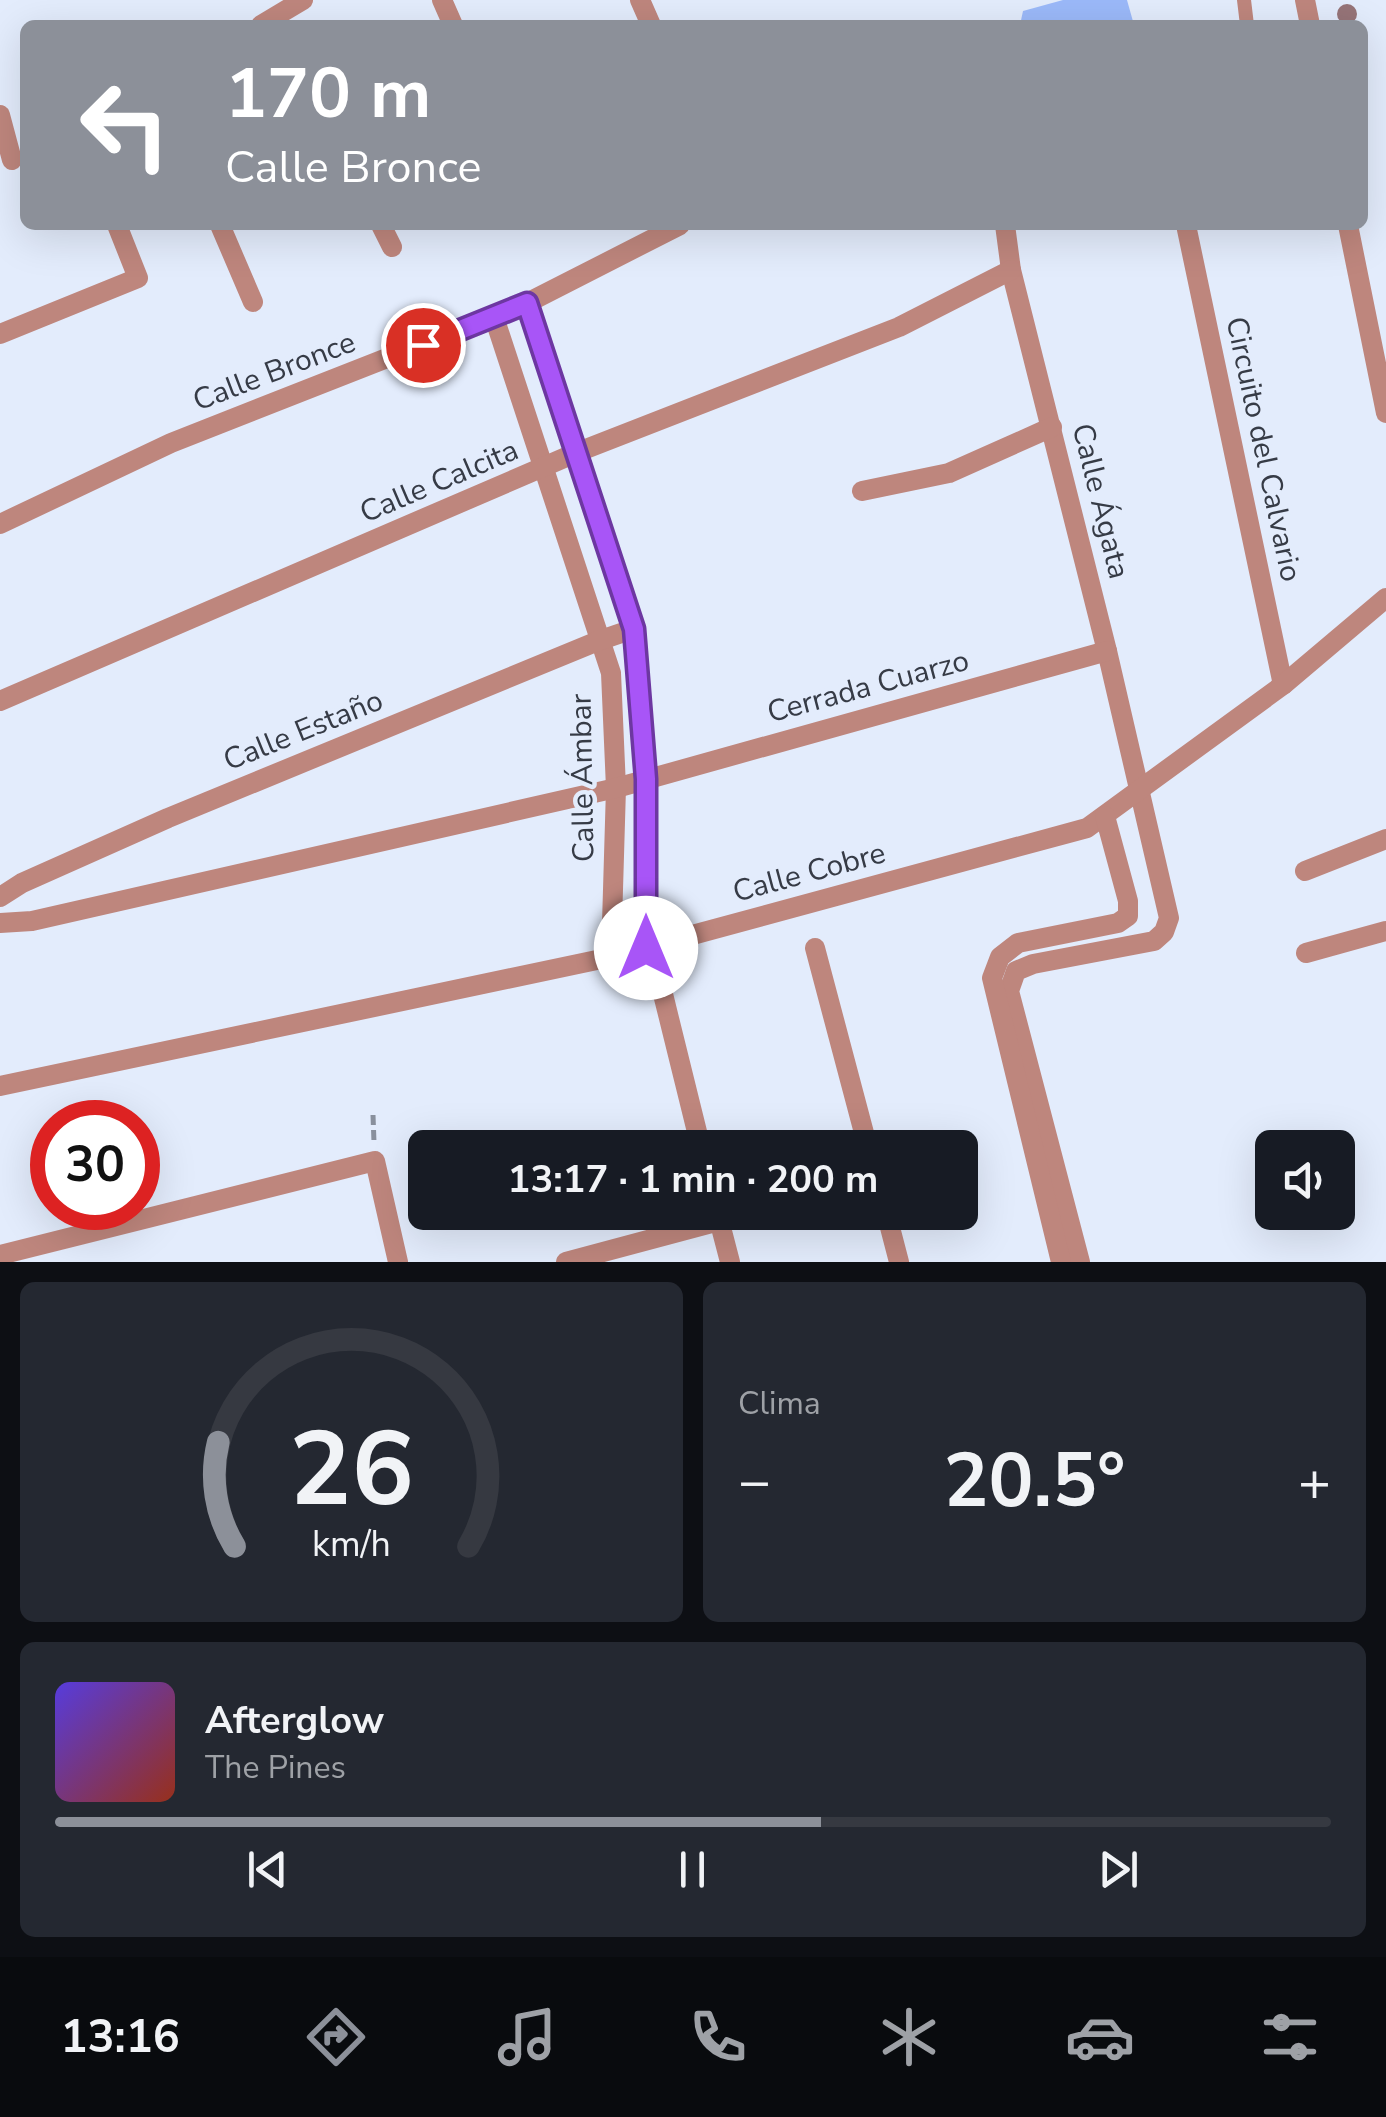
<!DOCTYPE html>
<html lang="es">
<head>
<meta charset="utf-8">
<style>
	body { margin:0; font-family:"Nunito Sans",sans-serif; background:#242831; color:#f1f3f6; height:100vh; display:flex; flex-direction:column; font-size:38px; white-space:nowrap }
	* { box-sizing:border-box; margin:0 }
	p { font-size:32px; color:#9ea1a6 }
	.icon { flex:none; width:55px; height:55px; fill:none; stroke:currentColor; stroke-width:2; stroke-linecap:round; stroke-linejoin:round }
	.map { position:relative; height:1262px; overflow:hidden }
	.panel { display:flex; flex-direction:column; gap:20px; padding:20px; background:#0d0f14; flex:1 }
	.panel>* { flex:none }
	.top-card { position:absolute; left:20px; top:20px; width:1348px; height:210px; border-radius:15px; box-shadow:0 10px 40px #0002; background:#8c9099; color:#fff; overflow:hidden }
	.controls { position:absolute; left:1255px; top:1130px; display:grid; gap:20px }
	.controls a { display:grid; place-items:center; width:100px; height:100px; border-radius:15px; background:#171b24; box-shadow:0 10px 40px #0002; font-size:50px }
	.speed { position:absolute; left:30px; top:1100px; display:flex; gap:20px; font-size:50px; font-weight:700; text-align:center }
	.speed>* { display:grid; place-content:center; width:130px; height:130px; border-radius:50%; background:#171b24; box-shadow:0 10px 40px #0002; line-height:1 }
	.speed .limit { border:15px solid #d22; background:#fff; color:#111 }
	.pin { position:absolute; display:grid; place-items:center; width:85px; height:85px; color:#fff; margin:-42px; border:5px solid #fff; border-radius:50%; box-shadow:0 2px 10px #0007 }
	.me { position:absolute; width:110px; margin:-55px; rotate:0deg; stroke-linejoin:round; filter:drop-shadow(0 0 8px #0008) }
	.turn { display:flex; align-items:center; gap:35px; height:210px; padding:0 40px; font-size:45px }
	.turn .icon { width:130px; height:130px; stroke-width:2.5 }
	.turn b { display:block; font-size:70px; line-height:85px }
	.big { font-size:75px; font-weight:700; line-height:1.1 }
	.panel .card { flex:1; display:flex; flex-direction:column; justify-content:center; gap:15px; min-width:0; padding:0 35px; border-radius:15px; background:#242831 }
	.panel .dial { align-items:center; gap:0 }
	.dial svg { height:260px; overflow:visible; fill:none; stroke:#363941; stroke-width:7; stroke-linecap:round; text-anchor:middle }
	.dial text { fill:#f1f3f6; stroke:none }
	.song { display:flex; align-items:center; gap:30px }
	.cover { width:120px; height:120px; border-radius:15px; background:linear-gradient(135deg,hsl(250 70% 55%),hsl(10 70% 35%)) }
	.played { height:10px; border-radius:5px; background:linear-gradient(90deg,#8c9099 60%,#363941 60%) }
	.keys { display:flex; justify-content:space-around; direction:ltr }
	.heat { display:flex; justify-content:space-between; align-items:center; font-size:55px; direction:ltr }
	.panel .tiles { flex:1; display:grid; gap:20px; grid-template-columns:1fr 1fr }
	.card:last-child { grid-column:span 2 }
	.trip { position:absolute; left:408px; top:1130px; width:570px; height:100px; border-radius:15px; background:#171b24; box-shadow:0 10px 40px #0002; font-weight:700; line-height:100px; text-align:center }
	.tabs { display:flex; height:160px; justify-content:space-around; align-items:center; background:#090b0e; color:#9ea1a6 }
	.tabs .icon { width:70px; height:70px }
	.tabs .current { color:#8c9099 }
	.tabs b { font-size:45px; color:#f1f3f6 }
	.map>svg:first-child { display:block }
</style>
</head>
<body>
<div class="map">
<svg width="1386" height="1262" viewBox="0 0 1386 1262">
	<rect width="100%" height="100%" fill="#e3ecfc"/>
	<!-- building -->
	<path fill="#9bb9f9" d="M1063 0H1127L1134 25H1020L1023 11Z"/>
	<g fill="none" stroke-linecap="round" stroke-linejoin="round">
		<!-- path -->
		<path stroke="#89909d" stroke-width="5" stroke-dasharray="10 5" stroke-linecap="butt" d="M373 1115 374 1142"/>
		<!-- lane -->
		<path stroke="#be867d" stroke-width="14" d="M1244 0 1247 25"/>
		<!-- street -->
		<g stroke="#be867d" stroke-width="20">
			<path d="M442 0 453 25"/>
			<path d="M640 0 651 25"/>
			<path d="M1305 0 1310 25"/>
			<path d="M261 25 303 0"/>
			<path d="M0 115 12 160"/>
			<path d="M220 225 253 302"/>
			<path d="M381 225 392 247"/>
			<path d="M1005 225 1011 270 1107 651 1169 918 1164 932 1154 941 1033 964 1016 971 1009 991 1080 1262"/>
			<path d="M1186 225 1283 685"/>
			<path d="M1348 225 1386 413"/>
			<path d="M527 303 633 629 645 779 647 948"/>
			<path d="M494 317 611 673 616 788 611 957"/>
			<path d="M0 334 138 278 117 225"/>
			<path d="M862 491 949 473 1052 427"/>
			<path d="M0 524 171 443 527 303 680 225"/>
			<path d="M0 701 578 452 899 327 1011 270"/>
			<path d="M1305 871 1386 839"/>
			<path d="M0 897 22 883 168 818 598 641 633 629"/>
			<path d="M0 923 32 921 616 788 1107 651"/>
			<path d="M815 948 868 1148"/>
			<path d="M1306 953 1386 931"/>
			<path d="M661 986 701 1148"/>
			<path d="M0 1086 611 957 1087 828 1283 685 1386 598"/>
			<path d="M717 1212 730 1262"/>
			<path d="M886 1212 899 1262"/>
			<path d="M0 1255 375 1161 398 1262"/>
			<path d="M566 1262 719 1221"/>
			<path d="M1061 1262 992 978 1000 957 1018 943 1118 923 1128 916V901L1105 816"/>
		</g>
	</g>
	<!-- trees -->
	<circle fill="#967478" cx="1347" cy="14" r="10"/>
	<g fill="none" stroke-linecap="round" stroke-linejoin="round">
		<defs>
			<path id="route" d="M423 345 527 303 634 629 646 779V948"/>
		</defs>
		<!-- route casing -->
		<use href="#route" stroke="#6d37a1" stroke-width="25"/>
		<!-- route -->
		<use href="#route" stroke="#a855f7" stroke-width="18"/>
	</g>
	<g text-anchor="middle" stroke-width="9" stroke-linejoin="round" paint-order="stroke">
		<!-- street labels -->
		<g font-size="30" fill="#363b46" stroke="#e3ecfc">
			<text transform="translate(274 371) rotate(-21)" y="10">Calle Bronce</text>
			<text transform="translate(1264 449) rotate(78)" y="10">Circuito del Calvario</text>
			<text transform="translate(439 481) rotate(-23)" y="10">Calle Calcita</text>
			<text transform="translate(1101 501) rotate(76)" y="10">Calle Ágata</text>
			<text transform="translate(868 686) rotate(-15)" y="10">Cerrada Cuarzo</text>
			<text transform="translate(303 730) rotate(-22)" y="10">Calle Estaño</text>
			<text transform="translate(582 778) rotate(-91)" y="10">Calle Ámbar</text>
			<text transform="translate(809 872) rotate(-15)" y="10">Calle Cobre</text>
		</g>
	</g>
</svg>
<div class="controls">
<a><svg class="icon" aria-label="sound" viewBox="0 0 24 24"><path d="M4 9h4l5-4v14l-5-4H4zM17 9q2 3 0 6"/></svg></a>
</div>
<div class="speed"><div class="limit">30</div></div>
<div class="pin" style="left:423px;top:345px;background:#d93025"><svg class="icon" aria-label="arrive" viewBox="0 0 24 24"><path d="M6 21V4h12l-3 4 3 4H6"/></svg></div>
<svg class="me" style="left:646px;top:948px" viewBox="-20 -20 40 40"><circle r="19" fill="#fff"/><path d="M0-13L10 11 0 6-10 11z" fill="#a855f7"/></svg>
<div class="trip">13:17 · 1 min · 200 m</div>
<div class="top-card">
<div class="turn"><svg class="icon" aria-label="left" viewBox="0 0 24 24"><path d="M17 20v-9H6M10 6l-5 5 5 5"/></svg><div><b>170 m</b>Calle Bronce</div></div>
</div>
</div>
<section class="panel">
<div class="tiles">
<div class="card dial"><svg viewBox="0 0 100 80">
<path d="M14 69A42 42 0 1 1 86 69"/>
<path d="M14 69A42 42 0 0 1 9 37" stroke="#8c9099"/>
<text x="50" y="56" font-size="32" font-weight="700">26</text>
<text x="50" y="72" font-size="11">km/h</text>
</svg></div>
<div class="card"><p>Clima</p>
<div class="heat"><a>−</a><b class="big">20.5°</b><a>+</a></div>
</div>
<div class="card">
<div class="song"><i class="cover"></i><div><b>Afterglow</b><p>The Pines</p></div></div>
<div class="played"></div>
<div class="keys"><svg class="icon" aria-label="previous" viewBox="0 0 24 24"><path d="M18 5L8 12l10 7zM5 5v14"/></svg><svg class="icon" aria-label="pause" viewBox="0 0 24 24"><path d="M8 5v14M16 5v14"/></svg><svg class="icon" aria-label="next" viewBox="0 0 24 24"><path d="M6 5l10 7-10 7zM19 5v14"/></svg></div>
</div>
</div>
</section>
<nav class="tabs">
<b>13:16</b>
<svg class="icon current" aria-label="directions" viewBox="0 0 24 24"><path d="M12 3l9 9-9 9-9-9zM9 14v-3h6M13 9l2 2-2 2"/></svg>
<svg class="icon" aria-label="music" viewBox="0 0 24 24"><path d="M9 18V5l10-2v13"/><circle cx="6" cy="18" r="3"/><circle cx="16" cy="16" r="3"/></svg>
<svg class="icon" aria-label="phone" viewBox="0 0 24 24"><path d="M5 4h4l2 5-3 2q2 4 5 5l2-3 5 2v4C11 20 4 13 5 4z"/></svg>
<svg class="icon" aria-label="climate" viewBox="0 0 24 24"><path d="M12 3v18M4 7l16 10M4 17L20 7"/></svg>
<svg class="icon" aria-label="car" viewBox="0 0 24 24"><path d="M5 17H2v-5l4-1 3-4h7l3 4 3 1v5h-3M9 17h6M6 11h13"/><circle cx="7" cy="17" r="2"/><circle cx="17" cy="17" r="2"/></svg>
<svg class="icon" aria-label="filters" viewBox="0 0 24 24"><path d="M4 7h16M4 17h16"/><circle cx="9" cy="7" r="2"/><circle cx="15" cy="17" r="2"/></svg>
</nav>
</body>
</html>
